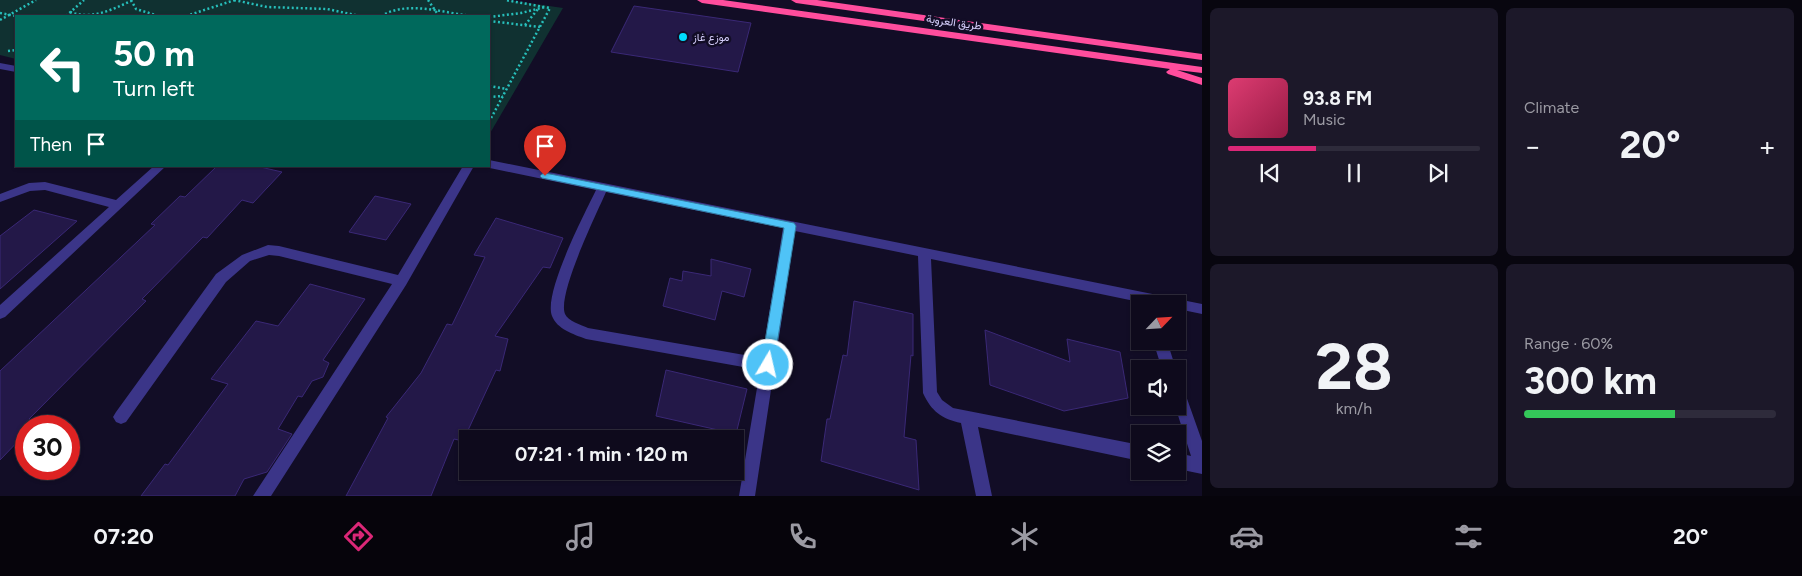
<!DOCTYPE html>
<html lang="en">
<head>
<meta charset="utf-8">
<style>
	body { margin:0; font-family:Figtree,Vazirmatn,sans-serif; background:#1c1829; color:#f1f3f6; height:100vh; display:flex; flex-direction:column; font-size:19px; white-space:nowrap }
	* { box-sizing:border-box; margin:0 }
	p { font-size:16px; color:#9b9aa3 }
	.icon { flex:none; width:28px; height:28px; fill:none; stroke:currentColor; stroke-width:2; stroke-linecap:round; stroke-linejoin:round }
	.map { position:relative; flex:1; overflow:hidden }
	.drawer { display:flex; flex-direction:column; gap:8px; padding:8px; background:#08060f; width:600px }
	.drawer>* { flex:none }
	.top-card { position:absolute; left:15px; top:15px; width:475px; height:152px; border-radius:0px; box-shadow:0 1px 4px #0004,0 0 0 1px #2e2b3b; background:#00695c; color:#fff; overflow:hidden }
	.needle { width:32px; rotate:65deg }
	.tools { position:absolute; left:1131px; top:295px; display:grid; gap:10px }
	.tools a { display:grid; place-items:center; width:55px; height:55px; border-radius:0px; background:#0e0a1c; box-shadow:0 1px 4px #0004,0 0 0 1px #2e2b3b; font-size:25px }
	.speed { position:absolute; left:15px; top:415px; display:flex; gap:10px; font-size:25px; font-weight:700; text-align:center }
	.speed>* { display:grid; place-content:center; width:65px; height:65px; border-radius:50%; background:#0e0a1c; box-shadow:0 1px 4px #0004,0 0 0 1px #2e2b3b; line-height:1 }
	.speed .limit { border:8px solid #d22; background:#fff; color:#111 }
	.pin { position:absolute; display:grid; place-items:center; width:42px; height:42px; color:#fff; margin:-51px -21px; border-radius:50% 50% 50% 0; rotate:-45deg; box-shadow:0 0 5px #0007 }
	.pin .icon { rotate:45deg }
	.me { position:absolute; width:55px; margin:-28px; rotate:9deg; stroke-linejoin:round; filter:drop-shadow(0 0 4px #0008) }
	.turn { display:flex; align-items:center; gap:18px; height:105px; padding:0 15px; font-size:22px }
	.turn .icon { width:65px; height:65px; stroke-width:2.5 }
	.turn b { display:block; font-size:35px; line-height:42px }
	.then { display:flex; align-items:center; height:48px; padding:0 15px; background:#0003; gap:10px; font-size:19px }
	.big { font-size:38px; font-weight:700; line-height:1.1 }
	.drawer .tile { flex:1; display:flex; flex-direction:column; justify-content:center; gap:8px; min-width:0; padding:0 18px; border-radius:8px; background:#1c1829 }
	.drawer .dial { align-items:center; gap:0 }
	.dial b { font-size:65px; line-height:1 }
	.song { display:flex; align-items:center; gap:15px }
	.cover { width:60px; height:60px; border-radius:8px; background:linear-gradient(135deg,hsl(340 70% 55%),hsl(340 70% 35%)) }
	.played { height:5px; border-radius:2px; background:linear-gradient(90deg,#db2777 35%,#2e2b3b 35%) }
	.keys { display:flex; justify-content:space-around; direction:ltr }
	.heat { display:flex; justify-content:space-between; align-items:center; font-size:28px; direction:ltr }
	.charge { height:8px; border-radius:4px; background:linear-gradient(90deg,#34c759 60%,#2e2b3b 0) }
	.drawer .tiles { flex:1; display:grid; gap:8px; grid-template-columns:repeat(2,1fr) }
	.trip { position:absolute; left:459px; top:430px; width:285px; height:50px; border-radius:0px; background:#0e0a1c; box-shadow:0 1px 4px #0004,0 0 0 1px #2e2b3b; font-weight:700; line-height:50px; text-align:center }
	.menu { display:flex; height:80px; justify-content:space-around; align-items:center; background:#06040b; color:#9b9aa3 }
	.menu .icon { width:35px; height:35px }
	.menu .on { color:#db2777 }
	.menu b { font-size:22px; color:#f1f3f6 }
	main { display:flex; flex:1; min-height:0 }
	.map>svg:first-child { display:block }
</style>
</head>
<body>
<main>
<div class="map">
<svg width="1202" height="496" viewBox="0 0 1202 496">
	<rect width="100%" height="100%" fill="#120d26"/>
	<!-- green -->
	<path fill="#103131" d="M0 0H508L563 8 489 135V16H16V59L0 55Z"/>
	<!-- building -->
	<g fill="#231848" stroke="#3a2876">
		<path d="M634 6 751 23 738 72 611 52Z"/>
		<path d="M217 166H256L282 172 253 203 242 200 207 238 203 237 142 299 146 301 29 419 37 422 33 426H26V433L0 460V371L155 225 151 224 180 196 185 197Z"/>
		<path d="M375 196 411 204 386 240 349 232Z"/>
		<path d="M34 210 77 221 0 289V236Z"/>
		<path d="M496 218 563 238 550 268 543 267 495 336 508 339 500 371 496 370 463 441 454 439 431 496H346L388 418 386 417 421 373 447 324 452 325 485 257 474 255Z"/>
		<path d="M711 259 751 269 744 297 722 291 715 320 663 306 670 278 682 281 683 271 711 276Z"/>
		<path d="M310 284 365 299 323 360 329 363 323 377 312 381 302 397 298 396 278 429 292 434 267 472 244 479 235 496H141L165 464 168 465 228 384 211 379 256 321 278 326Z"/>
		<path d="M854 301 913 314V356L911 355 904 437 916 440 919 490 821 461 827 419H830L843 355 847 356Z"/>
		<path d="M985 330 1070 362 1067 339 1120 352 1128 398 1064 411 990 385Z"/>
		<path d="M666 370 747 389 736 434 656 416Z"/>
	</g>
	<g fill="none" stroke-linecap="round" stroke-linejoin="round">
		<!-- path -->
		<g stroke="#27bfbb" stroke-width="2.5" stroke-dasharray="2 2.5" stroke-linecap="butt">
			<path d="M131 0 136 9 159 16"/>
			<path d="M234 0 267 7 327 9 360 16"/>
			<path d="M428 0 439 16"/>
			<path d="M70 12C92 20 111 10 131 1"/>
			<path d="M0 13 16 16"/>
			<path d="M66 16 84 0"/>
			<path d="M186 16 235 0"/>
			<path d="M381 16C408 0 443 13 472 16"/>
			<path d="M489 17 521 13 545 7"/>
			<path d="M0 20 36 0"/>
			<path d="M489 21 540 27"/>
			<path d="M525 25 538 9"/>
			<path d="M8 51 16 50"/>
			<path d="M489 86 507 89"/>
			<path d="M489 97 503 96"/>
			<path d="M489 122 550 8 505 0"/>
		</g>
		<!-- minor -->
		<g fill="#3b3588" fill-rule="evenodd">
			<path d="M0 63 16 66V72L0 69Z"/>
			<path d="M489 160 1202 304V314L1178 309V304H1149L931 259 937 392 942 400 953 408 1140 445V461L978 427 992 496H976L961 423C942 419 931 411 923 393L918 256 795 231 755 496H739L760 370 586 339C573 334 557 329 552 316 543 293 585 213 596 190L485 167 489 166ZM606 192 783 228 762 358 588 328C581 325 568 321 565 314 557 294 597 213 606 192Z"/>
			<path d="M154 166H166L5 317 0 319V305L109 207 45 190 30 191 0 202V194L29 183 45 182 116 200Z"/>
			<path d="M463 166H474L406 285 271 496H253L392 284 279 256 269 255 250 261 226 282 126 422 121 424 116 422 113 417 116 412 216 274 242 255 268 245 279 246 398 275Z"/>
			<path d="M1153 341H1167L1176 369H1162Z"/>
			<path d="M1178 386 1183 388 1185 393 1202 441V474L1178 469V453L1191 456 1175 406H1178Z"/>
		</g>
		<!-- highway -->
		<g fill="#ff4d9d" fill-rule="evenodd">
			<path d="M697 0H723L1202 67V73L1177 70 1202 78V85L1168 74 1166 72 1170 69 702 3Z"/>
			<path d="M791 0H817L1202 54V60L796 3Z"/>
		</g>
	</g>
	<!-- route -->
	<path fill="#4fc3f7" stroke="#337fa1" d="M545 173 794 223 796 226 773 369 768 370 763 369 761 365 784 228 542 178 540 176 542 174Z"/>
	<!-- markers -->
	<circle fill="#00dcfd" stroke="#120d26" stroke-width="2" cx="683" cy="37" r="5"/>
	<g text-anchor="middle" stroke-width="5" stroke-linejoin="round" paint-order="stroke">
		<!-- far-street labels -->
		<g font-size="11" fill="#d9d2ff" stroke="#120d26">
			<text transform="translate(954 22) rotate(8)" y="4">طريق العروبة</text>
		</g>
		<!-- far-poi labels -->
		<g font-size="11" fill="#d9d2ff" stroke="#120d26" text-anchor="start">
			<text x="693" y="41">موزع غاز</text>
		</g>
	</g>
</svg>
<div class="tools">
<a><svg class="needle" viewBox="-14 -14 28 28"><path d="M0-13l5 13h-10z" fill="#e53935"/><path d="M0 13l5-13h-10z" fill="#9b9aa3"/></svg></a>
<a><svg class="icon" aria-label="sound" viewBox="0 0 24 24"><path d="M4 9h4l5-4v14l-5-4H4zM17 9q2 3 0 6"/></svg></a>
<a><svg class="icon" aria-label="layers" viewBox="0 0 24 24"><path d="M12 4l9 5-9 5-9-5zM3 14l9 5 9-5"/></svg></a>
</div>
<div class="speed"><div class="limit">30</div></div>
<div class="pin" style="left:545px;top:176px;background:#d93025"><svg class="icon" aria-label="arrive" viewBox="0 0 24 24"><path d="M6 21V4h12l-3 4 3 4H6"/></svg></div>
<svg class="me" style="left:768px;top:365px" viewBox="-20 -20 40 40"><circle r="17" fill="#4fc3f7" stroke="#fff" stroke-width="3"/><path d="M0-11L8 9 0 5-8 9z" fill="#fff"/></svg>
<div class="trip">07:21 · 1 min · 120 m</div>
<div class="top-card">
<div class="turn"><svg class="icon" aria-label="left" viewBox="0 0 24 24"><path d="M17 20v-9H6M10 6l-5 5 5 5"/></svg><div><b>50 m</b>Turn left</div></div>
<div class="then">Then<svg class="icon" aria-label="arrive" viewBox="0 0 24 24"><path d="M6 21V4h12l-3 4 3 4H6"/></svg></div>
</div>
</div>
<section class="drawer">
<div class="tiles">
<div class="tile">
<div class="song"><i class="cover"></i><div><b>93.8 FM</b><p>Music</p></div></div>
<div class="played"></div>
<div class="keys"><svg class="icon" aria-label="previous" viewBox="0 0 24 24"><path d="M18 5L8 12l10 7zM5 5v14"/></svg><svg class="icon" aria-label="pause" viewBox="0 0 24 24"><path d="M8 5v14M16 5v14"/></svg><svg class="icon" aria-label="next" viewBox="0 0 24 24"><path d="M6 5l10 7-10 7zM19 5v14"/></svg></div>
</div>
<div class="tile"><p>Climate</p>
<div class="heat"><a>−</a><b class="big">20°</b><a>+</a></div>
</div>
<div class="tile dial"><b>28</b><p>km/h</p></div>
<div class="tile"><p>Range · 60%</p><b class="big">300 km</b><div class="charge"></div></div>
</div>
</section>
</main>
<nav class="menu">
<b>07:20</b>
<svg class="icon on" aria-label="directions" viewBox="0 0 24 24"><path d="M12 3l9 9-9 9-9-9zM9 14v-3h6M13 9l2 2-2 2"/></svg>
<svg class="icon" aria-label="music" viewBox="0 0 24 24"><path d="M9 18V5l10-2v13"/><circle cx="6" cy="18" r="3"/><circle cx="16" cy="16" r="3"/></svg>
<svg class="icon" aria-label="phone" viewBox="0 0 24 24"><path d="M5 4h4l2 5-3 2q2 4 5 5l2-3 5 2v4C11 20 4 13 5 4z"/></svg>
<svg class="icon" aria-label="climate" viewBox="0 0 24 24"><path d="M12 3v18M4 7l16 10M4 17L20 7"/></svg>
<svg class="icon" aria-label="car" viewBox="0 0 24 24"><path d="M5 17H2v-5l4-1 3-4h7l3 4 3 1v5h-3M9 17h6M6 11h13"/><circle cx="7" cy="17" r="2"/><circle cx="17" cy="17" r="2"/></svg>
<svg class="icon" aria-label="filters" viewBox="0 0 24 24"><path d="M4 7h16M4 17h16"/><circle cx="9" cy="7" r="2"/><circle cx="15" cy="17" r="2"/></svg>
<b>20°</b>
</nav>
</body>
</html>
